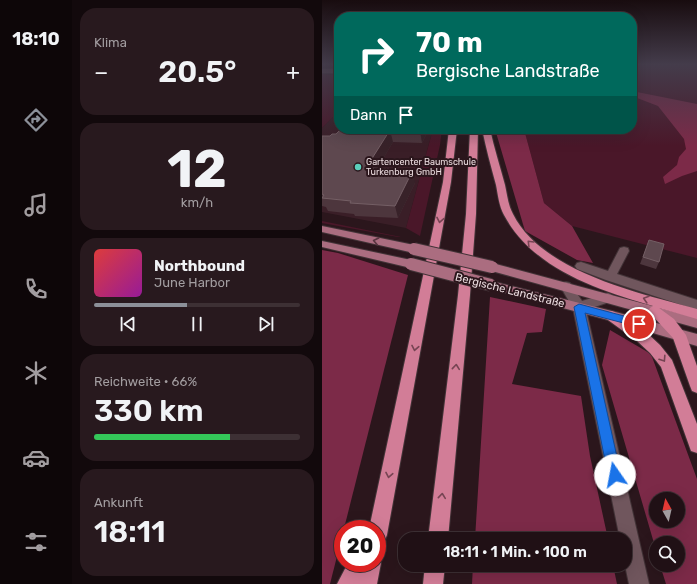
<!DOCTYPE html>
<html lang="de">
<head>
<meta charset="utf-8">
<style>
	body { margin:0; font-family:Rubik,sans-serif; background:#28191e; color:#f1f3f6; height:100vh; display:flex; flex-direction:column; font-size:15px; white-space:nowrap }
	* { box-sizing:border-box; margin:0 }
	p { font-size:13px; color:#a29da0 }
	.icon { flex:none; width:22px; height:22px; fill:none; stroke:currentColor; stroke-width:2; stroke-linecap:round; stroke-linejoin:round }
	.map { position:relative; flex:1; overflow:hidden }
	.details { display:flex; flex-direction:column; gap:8px; padding:8px; background:#12090c; width:250px }
	.details>* { flex:none }
	.banner { position:absolute; left:12px; top:12px; width:303px; height:122px; border-radius:16px; box-shadow:0 4px 16px #0002,0 0 0 1px #3d3034; background:#00695c; color:#fff; overflow:hidden }
	.needle { width:26px; rotate:352deg }
	.buttons { position:absolute; left:327px; top:492px; display:grid; gap:8px }
	.buttons a { display:grid; place-items:center; width:36px; height:36px; border-radius:50%; background:#201015; box-shadow:0 4px 16px #0002,0 0 0 1px #3d3034; font-size:20px }
	.speed { position:absolute; left:12px; top:520px; display:flex; gap:8px; font-size:20px; font-weight:700; text-align:center }
	.speed>* { display:grid; place-content:center; width:52px; height:52px; border-radius:50%; background:#201015; box-shadow:0 4px 16px #0002,0 0 0 1px #3d3034; line-height:1 }
	.speed .limit { border:6px solid #d22; background:#fff; color:#111 }
	.pin { position:absolute; display:grid; place-items:center; width:34px; height:34px; color:#fff; margin:-17px; border:2px solid #fff; border-radius:50%; box-shadow:0 1px 4px #0007 }
	.me { position:absolute; width:44px; margin:-22px; rotate:348deg; stroke-linejoin:round; filter:drop-shadow(0 0 3px #0008) }
	.turn { display:flex; align-items:center; gap:14px; height:84px; padding:0 16px; font-size:18px }
	.turn .icon { width:52px; height:52px; stroke-width:2.5 }
	.turn b { display:block; font-size:28px; line-height:34px }
	.then { display:flex; align-items:center; height:38px; padding:0 16px; background:#0003; gap:8px; font-size:15px }
	.big { font-size:30px; font-weight:600; line-height:1.1 }
	.details .widget { flex:1; display:flex; flex-direction:column; justify-content:center; gap:6px; min-width:0; padding:0 14px; border-radius:16px; background:#28191e }
	.details .dial { align-items:center; gap:0 }
	.dial b { font-size:52px; line-height:1 }
	.song { display:flex; align-items:center; gap:12px }
	.cover { width:48px; height:48px; border-radius:6px; background:linear-gradient(135deg,hsl(0 70% 55%),hsl(300 70% 35%)) }
	.played { height:4px; border-radius:2px; background:linear-gradient(90deg,#8c9099 45%,#3d3034 45%) }
	.keys { display:flex; justify-content:space-around; direction:ltr }
	.heat { display:flex; justify-content:space-between; align-items:center; font-size:22px; direction:ltr }
	.charge { height:6px; border-radius:3px; background:linear-gradient(90deg,#34c759 66%,#3d3034 0) }
	.trip { position:absolute; left:76px; top:532px; width:234px; height:40px; border-radius:16px; background:#201015; box-shadow:0 4px 16px #0002,0 0 0 1px #3d3034; font-weight:600; line-height:40px; text-align:center }
	main { display:flex; flex:1; min-height:0 }
	.dock { display:flex; flex-direction:column; width:72px; justify-content:space-around; align-items:center; background:#0d0608; color:#a29da0 }
	.dock .icon { width:28px; height:28px }
	.dock .selected { color:#8c9099 }
	.dock b { font-size:18px; color:#f1f3f6 }
	.map>svg:first-child { display:block }
</style>
</head>
<body>
<main>
<nav class="dock">
<b>18:10</b>
<svg class="icon selected" aria-label="directions" viewBox="0 0 24 24"><path d="M12 3l9 9-9 9-9-9zM9 14v-3h6M13 9l2 2-2 2"/></svg>
<svg class="icon" aria-label="music" viewBox="0 0 24 24"><path d="M9 18V5l10-2v13"/><circle cx="6" cy="18" r="3"/><circle cx="16" cy="16" r="3"/></svg>
<svg class="icon" aria-label="phone" viewBox="0 0 24 24"><path d="M5 4h4l2 5-3 2q2 4 5 5l2-3 5 2v4C11 20 4 13 5 4z"/></svg>
<svg class="icon" aria-label="climate" viewBox="0 0 24 24"><path d="M12 3v18M4 7l16 10M4 17L20 7"/></svg>
<svg class="icon" aria-label="car" viewBox="0 0 24 24"><path d="M5 17H2v-5l4-1 3-4h7l3 4 3 1v5h-3M9 17h6M6 11h13"/><circle cx="7" cy="17" r="2"/><circle cx="17" cy="17" r="2"/></svg>
<svg class="icon" aria-label="filters" viewBox="0 0 24 24"><path d="M4 7h16M4 17h16"/><circle cx="9" cy="7" r="2"/><circle cx="15" cy="17" r="2"/></svg>
</nav>
<section class="details">
<div class="widget"><p>Klima</p>
<div class="heat"><a>−</a><b class="big">20.5°</b><a>+</a></div>
</div>
<div class="widget dial"><b>12</b><p>km/h</p></div>
<div class="widget">
<div class="song"><i class="cover"></i><div><b>Northbound</b><p>June Harbor</p></div></div>
<div class="played"></div>
<div class="keys"><svg class="icon" aria-label="previous" viewBox="0 0 24 24"><path d="M18 5L8 12l10 7zM5 5v14"/></svg><svg class="icon" aria-label="pause" viewBox="0 0 24 24"><path d="M8 5v14M16 5v14"/></svg><svg class="icon" aria-label="next" viewBox="0 0 24 24"><path d="M6 5l10 7-10 7zM19 5v14"/></svg></div>
</div>
<div class="widget"><p>Reichweite · 66%</p><b class="big">330 km</b><div class="charge"></div></div>
<div class="widget"><p>Ankunft</p><b class="big">18:11</b></div>
</section>
<div class="map">
<svg width="375" height="584" viewBox="0 0 375 584">
	<rect width="100%" height="100%" fill="#2b161c"/>
	<!-- built -->
	<path fill="#3a1e27" d="M17 111V129H111L84 228 0 212V128Z"/>
	<!-- green -->
	<g fill="#4a1729">
		<path d="M310 64H375V258L250 226 222 203 202 129H310Z"/>
		<path d="M0 74 17 75V111L0 128Z"/>
		<path d="M111 129H120L118 145 98 236 84 228Z"/>
		<path d="M0 221 79 237H76L0 223Z"/>
	</g>
	<!-- forest -->
	<g fill="#7c2a48" fill-rule="evenodd">
		<path d="M310 91 375 104V171L360 176 343 184 341 177 355 165 357 157 364 149 362 139 336 106 310 96Z"/>
		<path d="M173 129H202L222 203 250 226 271 263 255 260 203 231Z"/>
		<path d="M0 250 16 253 86 275 8 584H0Z"/>
		<path d="M168 297 224 309 220 332 205 333 190 384 259 396 268 456 286 539H153Z"/>
		<path d="M288 330 329 354 375 479V584H344L338 565H356V543H334V550L280 365ZM334 499H356V521H334Z"/>
		<path d="M151 565H291L295 584H150Z"/>
	</g>
	<g fill="none" stroke-linecap="round" stroke-linejoin="round">
		<defs>
			<g id="minor">
				<rect x="0" y="69" width="17" height="4"/>
				<path d="M302 247 306 248 307 251 295 274 375 300V310L284 280 255 269 253 266 255 263 259 262 286 271 298 248Z"/>
				<path d="M244 282 248 283 260 301 286 293 290 295 292 298 290 301 264 310 327 584H307L303 565V539H298L251 308 238 286 240 283Z"/>
			</g>
			<g id="major">
				<path d="M0 226 92 245 96 246 97 249 96 252 92 253 0 232Z"/>
				<path d="M0 241 89 260 93 261 95 264 93 267 89 268 0 247Z"/>
				<path d="M170 263 375 318V328L166 270 164 267 166 264Z"/>
				<path d="M169 281 290 311 375 334V346L290 321 165 288 163 285 165 282Z"/>
			</g>
			<g id="highway">
				<path d="M127 129H135L129 182 65 535 62 542 55 545V529H47L121 182Z"/>
				<path d="M148 129H156L154 214 148 295 126 539H106L136 295 144 214Z"/>
				<path d="M160 129H168C172 148 178 166 183 185 185 194 186 205 191 214 220 272 317 293 375 309V319L337 308 352 319 364 335 375 366V393L370 391 368 386 351 338 326 311 328 308 331 306C276 290 211 269 182 215 177 206 176 195 174 185 169 167 164 148 160 129Z"/>
				<path d="M290 311 303 318 325 333 338 345 350 360 375 424V453L369 451 339 367 328 353 315 341 286 320 284 316 286 312Z"/>
				<path d="M55 555 59 563 55 584H15L26 563H55Z"/>
				<path d="M103 565H123L121 584H101Z"/>
			</g>
		</defs>
		<!-- minor casing -->
		<use href="#minor" stroke="#423337" stroke-width="2"/>
		<!-- major casing -->
		<use href="#major" stroke="#423337" stroke-width="2"/>
		<!-- highway casing -->
		<use href="#highway" stroke="#423337" stroke-width="2"/>
		<!-- minor -->
		<use href="#minor" fill="#70565d" fill-rule="evenodd"/>
		<!-- major -->
		<use href="#major" fill="#ab6d80" fill-rule="evenodd"/>
		<!-- highway -->
		<use href="#highway" fill="#d27d97" fill-rule="evenodd"/>
		<defs>
			<g id="major-bridge">
				<path d="M92 249 170 267"/>
				<path d="M89 264 169 285"/>
			</g>
		</defs>
		<!-- major-bridge casing -->
		<use href="#major-bridge" stroke="#423337" stroke-width="14" stroke-linecap="butt"/>
		<!-- major-bridge -->
		<use href="#major-bridge" stroke="#ab6d80" stroke-width="12"/>
	</g>
	<!-- wall -->
	<g fill="#4d363d">
		<path d="M19 129H107L100 143 71 142 55 169 93 183 76 218 33 216 32 214 6 211 4 207 0 206V136H8L14 134Z"/>
		<path d="M327 240 337 262 334 269 318 264Z"/>
	</g>
	<!-- shaded-wall -->
	<g fill="#382229">
		<path d="M99 129H107L100 143 98 131Z"/>
		<path d="M68 130 71 142 48 181 44 168Z"/>
		<path d="M91 170 93 183 76 218 73 206Z"/>
	</g>
	<!-- building -->
	<g fill="#5e484f" stroke="#745f65">
		<path d="M19 129H99L98 131 68 130 44 168 91 170 73 206 28 203 29 201 0 198 2 195 0 194V136H8L10 134H14Z"/>
		<path d="M327 240 342 244 337 262 321 257Z"/>
	</g>
	<!-- one-way arrows -->
	<defs><path id="oneway-chevron" d="M-2-3.5L2.5 0L-2 3.5" fill="none" stroke-width="1.6" stroke-linecap="round" stroke-linejoin="round"/></defs>
	<g stroke="#764453">
		<use href="#oneway-chevron" transform="translate(118 220) rotate(101)"/>
		<use href="#oneway-chevron" transform="translate(208 243) rotate(-135)"/>
		<use href="#oneway-chevron" transform="translate(324 299) rotate(-163)"/>
		<use href="#oneway-chevron" transform="translate(93 348) rotate(101)"/>
		<use href="#oneway-chevron" transform="translate(341 359) rotate(57)"/>
		<use href="#oneway-chevron" transform="translate(134 367) rotate(-84)"/>
		<use href="#oneway-chevron" transform="translate(67 475) rotate(101)"/>
		<use href="#oneway-chevron" transform="translate(120 496) rotate(-84)"/>
	</g>
	<use stroke="#58343f" href="#oneway-chevron" transform="translate(54 241) rotate(-168)"/>
	<!-- sky -->
	<linearGradient id="sky" x2="0" y2="1"><stop stop-color="#180c0f"/><stop offset="0.44" stop-color="#443c4b"/><stop offset="1" stop-color="#443c4b" stop-opacity="0"/></linearGradient>
	<rect width="375" height="146" fill="url(#sky)"/>
	<!-- route -->
	<path fill="#1a73e8" stroke="#114b97" d="M257 304 317 320 320 321 322 324 320 326 317 327 263 313 299 475 297 480 293 482 288 480 286 475 252 307Z"/>
	<!-- markers -->
	<circle fill="#5bcebb" stroke="#2b161c" stroke-width="1.5" cx="36" cy="167" r="4"/>
	<g text-anchor="middle" stroke-width="4" stroke-linejoin="round" paint-order="stroke">
		<!-- far-poi labels -->
		<g font-size="9" fill="#ebdcdf" stroke="#2b161c" text-anchor="start">
			<text x="44" y="165">Gartencenter Baumschule<tspan x="44" dy="10">Turkenburg GmbH</tspan></text>
		</g>
		<!-- street labels -->
		<g font-size="11" fill="#ebdcdf" stroke="#2b161c">
			<text transform="translate(188 290) rotate(14)" y="4">Bergische Landstraße</text>
		</g>
	</g>
</svg>
<div class="buttons">
<a><svg class="needle" viewBox="-14 -14 28 28"><path d="M0-13l5 13h-10z" fill="#e53935"/><path d="M0 13l5-13h-10z" fill="#a29da0"/></svg></a>
<a><svg class="icon" aria-label="search" viewBox="0 0 24 24"><circle cx="10" cy="10" r="6"/><path d="M15 15l6 6"/></svg></a>
</div>
<div class="speed"><div class="limit">20</div></div>
<div class="pin" style="left:317px;top:324px;background:#d93025"><svg class="icon" aria-label="arrive" viewBox="0 0 24 24"><path d="M6 21V4h12l-3 4 3 4H6"/></svg></div>
<svg class="me" style="left:293px;top:475px" viewBox="-20 -20 40 40"><circle r="19" fill="#fff"/><path d="M0-13L10 11 0 6-10 11z" fill="#1a73e8"/></svg>
<div class="trip">18:11 · 1 Min. · 100 m</div>
<div class="banner">
<div class="turn"><svg class="icon" aria-label="right" viewBox="0 0 24 24"><path d="M7 20v-9h11M14 6l5 5-5 5"/></svg><div><b>70 m</b>Bergische Landstraße</div></div>
<div class="then">Dann<svg class="icon" aria-label="arrive" viewBox="0 0 24 24"><path d="M6 21V4h12l-3 4 3 4H6"/></svg></div>
</div>
</div>
</main>
</body>
</html>
